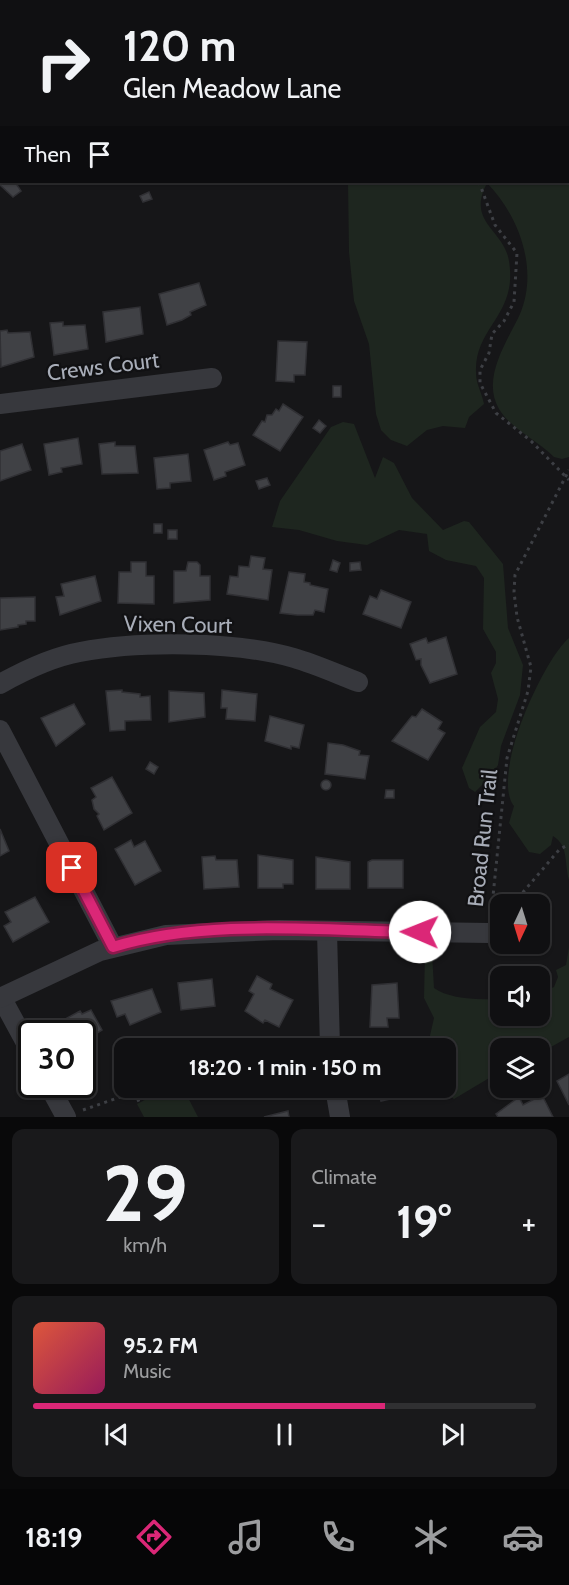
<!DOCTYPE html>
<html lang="en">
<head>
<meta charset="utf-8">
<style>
	body { margin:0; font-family:Cabin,sans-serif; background:#19191b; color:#f1f3f6; height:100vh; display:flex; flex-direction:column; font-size:22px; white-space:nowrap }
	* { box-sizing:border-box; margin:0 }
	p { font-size:20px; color:#9c9d9f }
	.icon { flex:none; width:33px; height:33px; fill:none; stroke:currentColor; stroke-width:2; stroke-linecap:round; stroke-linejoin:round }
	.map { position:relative; height:1117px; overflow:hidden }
	.drawer { display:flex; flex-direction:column; gap:12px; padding:12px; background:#09090a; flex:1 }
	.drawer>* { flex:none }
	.hud { position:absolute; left:0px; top:0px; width:570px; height:183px; box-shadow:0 2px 4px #0004,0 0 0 2px #303032; background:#101012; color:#f1f3f6; overflow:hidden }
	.needle { width:39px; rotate:184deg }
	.controls { position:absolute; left:490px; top:894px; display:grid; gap:12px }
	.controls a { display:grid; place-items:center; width:60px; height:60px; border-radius:12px; background:#101012; box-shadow:0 2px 4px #0004,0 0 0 2px #303032; font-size:30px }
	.speed { position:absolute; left:18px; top:1020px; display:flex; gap:12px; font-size:30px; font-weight:700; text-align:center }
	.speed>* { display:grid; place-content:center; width:78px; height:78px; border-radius:50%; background:#101012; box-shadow:0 2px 4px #0004,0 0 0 2px #303032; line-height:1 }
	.speed .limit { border:3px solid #111; border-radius:9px; background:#fff; color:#111 }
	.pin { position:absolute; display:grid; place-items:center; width:51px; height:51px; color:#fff; margin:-26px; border-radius:12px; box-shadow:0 3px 9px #0006 }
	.me { position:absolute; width:66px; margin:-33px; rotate:271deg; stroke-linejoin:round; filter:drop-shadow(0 0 4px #0008) }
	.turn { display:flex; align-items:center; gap:21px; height:126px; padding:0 24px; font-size:27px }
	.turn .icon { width:78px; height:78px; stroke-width:2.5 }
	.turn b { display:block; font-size:42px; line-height:51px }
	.then { display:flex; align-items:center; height:57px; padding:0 24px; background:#0003; gap:12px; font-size:22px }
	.big { font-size:45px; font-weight:700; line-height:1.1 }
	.drawer .widget { flex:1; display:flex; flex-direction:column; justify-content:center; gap:9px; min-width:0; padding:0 21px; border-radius:12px; background:#19191b }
	.drawer .dial { align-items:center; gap:0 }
	.dial b { font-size:78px; line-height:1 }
	.song { display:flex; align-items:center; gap:18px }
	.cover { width:72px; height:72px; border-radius:9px; background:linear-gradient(135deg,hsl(10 70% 55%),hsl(330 70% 35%)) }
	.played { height:6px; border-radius:3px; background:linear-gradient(90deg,#db2777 70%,#303032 70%) }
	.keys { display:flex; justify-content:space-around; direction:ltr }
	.heat { display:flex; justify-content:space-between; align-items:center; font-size:33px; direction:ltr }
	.drawer .tiles { flex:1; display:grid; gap:12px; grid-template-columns:1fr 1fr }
	.widget:last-child { grid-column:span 2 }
	.trip { position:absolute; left:114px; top:1038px; width:342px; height:60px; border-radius:12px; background:#101012; box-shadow:0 2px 4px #0004,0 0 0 2px #303032; font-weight:700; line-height:60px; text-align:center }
	.tabs { display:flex; height:96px; justify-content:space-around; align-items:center; background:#060607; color:#9c9d9f }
	.tabs .icon { width:42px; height:42px }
	.tabs .on { color:#db2777 }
	.tabs b { font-size:27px; color:#f1f3f6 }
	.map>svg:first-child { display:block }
</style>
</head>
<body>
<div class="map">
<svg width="569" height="1117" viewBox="0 0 569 1117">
	<rect width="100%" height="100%" fill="#161618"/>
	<!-- green -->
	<g fill="#1e261f">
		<path d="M327 0H569V457L562 459 554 457C538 441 511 429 499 409 481 378 507 342 520 314 539 269 519 216 487 183 466 223 504 229 509 261 518 316 474 326 476 373 476 384 482 393 484 404L469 417 465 428 443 426 427 430 407 446 391 440 381 430 376 414 369 344 354 301 349 252 348 182H568V2Z"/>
		<path d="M343 422 354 424 375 478 383 457 394 463 412 498 443 530 464 521 469 522 503 564 508 628 523 665 520 695 501 746 498 765 492 775 475 792 469 788 462 768 480 727 496 712 498 699 491 673 496 663V652L483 629 484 578 476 566 446 560 429 551 427 534 399 530 367 545 337 541 299 530 272 527 280 501 331 427Z"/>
		<path d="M569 638V880C564 862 569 846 553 836L551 845 540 854 529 852 509 823 514 806C490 776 543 660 569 638Z"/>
		<path d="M569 947V1037L540 1053V1048H501V1071L454 1099 448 1094 446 1048H431L429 1040 434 1018 424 998 425 953H432L434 988C449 999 482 1001 501 998V1016H540V993L554 987 558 977 556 970 566 965Z"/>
		<path d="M168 1088H183L198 1117H144L137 1104Z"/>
	</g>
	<!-- building -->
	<g fill="#404145" stroke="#303034" stroke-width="1.5">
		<path d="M2 158V182H22L17 185 21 191 13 197 0 185Z"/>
		<path d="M149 192 152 199 143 202 140 196Z"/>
		<path d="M199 283 206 305 190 312 191 315 182 320 167 325 159 294Z"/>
		<path d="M140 307 143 334 106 342 103 312Z"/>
		<path d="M63 322V326L85 325 88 349 54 355 50 323Z"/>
		<path d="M7 330 8 333 30 332 34 357 1 367 0 331Z"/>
		<path d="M278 341 307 342 305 375H294V382L276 381Z"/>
		<rect x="333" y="386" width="8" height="11"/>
		<path d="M283 404 303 417 280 451 253 435 262 421 265 422 267 415H272L276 409 279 411Z"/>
		<path d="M319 420 326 426 320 433 313 428Z"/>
		<path d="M78 438 82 464 61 468 62 472 49 475 44 444Z"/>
		<path d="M115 442V446H135L138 473 102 474 99 444Z"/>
		<path d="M228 442 230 445 238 443 245 465 225 472 226 476 214 480 204 450Z"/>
		<path d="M22 444 31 470 0 481V451Z"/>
		<path d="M188 454 191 481 170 483V488L157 489 154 458Z"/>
		<path d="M267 478 270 485 259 489 256 481Z"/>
		<rect x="154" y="524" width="8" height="9"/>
		<rect x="168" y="530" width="9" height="9"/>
		<path d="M251 556 265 558 263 569 272 570 268 600 227 594 230 576 238 577 239 566 249 567Z"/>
		<path d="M333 560 340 563 337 572 330 570Z"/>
		<path d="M131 562H146V576H154V604L118 603 119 572H131Z"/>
		<path d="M188 562H197L200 565V576H210V600L174 603V571H186Z"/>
		<path d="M360 562 361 570 350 571V563Z"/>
		<path d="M289 572 305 574 304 582 310 583V585L328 589 324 612 315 610 313 615H297L280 613Z"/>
		<path d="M95 576 101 601 60 615 56 597 64 596 61 584Z"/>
		<path d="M381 590 411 602 401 628 363 614 370 596 377 599Z"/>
		<path d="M35 597V621H26V624L18 625V627L0 630V598Z"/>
		<path d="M446 637 457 674 430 683 421 665V659L416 660 410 644 426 638 428 643Z"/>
		<path d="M122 690V692L140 694V697L150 696 151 720 125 721V730L110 731 106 691Z"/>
		<path d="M222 690 257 694 255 721 226 719 227 708H221Z"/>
		<path d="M169 691 204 693 205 717 169 722Z"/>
		<path d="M74 704 85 724 56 746 41 718Z"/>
		<path d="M422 709 442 722 438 729 445 733 428 760 392 741 412 716 416 717Z"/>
		<path d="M270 716 304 725 299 748 291 746V749L265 741Z"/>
		<path d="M328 743 343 745 360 751 359 755 369 756 365 779 325 774Z"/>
		<path d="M150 762 158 767 154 774 146 769Z"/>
		<path d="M112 777 132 813 104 830 97 816 99 814 94 809 92 800 96 797 91 788Z"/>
		<circle cx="326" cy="785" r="5"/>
		<path d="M386 790H394V798H385Z"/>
		<path d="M0 829 9 851 0 856Z"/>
		<path d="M131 840 134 847 145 841 161 871 135 885 115 849Z"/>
		<path d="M258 855 293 860V884H283V888H258Z"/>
		<path d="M215 856 216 860H237L239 887 204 889 202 857Z"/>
		<path d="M316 857 350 862V889H316Z"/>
		<path d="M372 860H403V888H368V862Z"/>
		<path d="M35 897 49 922 13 942 4 926 11 922 5 912Z"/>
		<path d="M257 976 272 984 270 989 293 1000 279 1027 265 1020 263 1023 245 1011 254 994 249 991Z"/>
		<path d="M212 979 215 1006 181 1010 178 983Z"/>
		<path d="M397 983 399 1018H387L388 1027H370L372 985Z"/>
		<path d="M152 989 161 1012 130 1025 125 1014 117 1017 111 1001Z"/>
		<path d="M91 1010 102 1030 83 1042 85 1045 82 1046V1034H64L58 1023 80 1011 82 1014Z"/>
		<path d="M569 1074V1105L557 1081Z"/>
		<path d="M261 1088H293L294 1095 264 1099Z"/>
		<path d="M378 1088H410L412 1094 381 1101Z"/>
		<path d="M542 1095 553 1117H498L496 1114 519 1097 523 1105Z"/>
		<path d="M288 1111 289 1117H264Z"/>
	</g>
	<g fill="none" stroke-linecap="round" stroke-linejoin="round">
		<!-- path -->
		<g stroke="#3d3f44" stroke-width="3" stroke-dasharray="3 4.5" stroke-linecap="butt">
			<path d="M379 0 380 2"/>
			<path d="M479 182 495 225 517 253 514 302 504 321 492 334 489 353 480 370V383L496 413 531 441 569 480"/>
			<path d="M513 904 559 850 569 844"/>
			<path d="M491 916 507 758 528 691 531 667 517 617 514 592 515 575 569 470"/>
			<path d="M83 1110 129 1094 136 1095 139 1102"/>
		</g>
		<!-- minor -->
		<g stroke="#37383d" stroke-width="20">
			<path d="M127 2 129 0"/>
			<path d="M0 104 2 103"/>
			<path d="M0 404 212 378"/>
			<path d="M0 684C25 670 52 657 80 652 138 641 237 641 294 658 315 664 337 674 358 682"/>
			<path d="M0 730 113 947"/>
			<path d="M327 931 330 1048"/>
			<path d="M1 997 32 1054"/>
			<path d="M0 998 100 951 166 935 279 930 489 933"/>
			<path d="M48 1084 66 1117"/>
			<path d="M335 1088 340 1117"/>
		</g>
	</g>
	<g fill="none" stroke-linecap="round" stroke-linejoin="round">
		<defs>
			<path id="route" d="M72 868 113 947C207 918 322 931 420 932"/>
		</defs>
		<!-- route casing -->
		<use href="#route" stroke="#8e194d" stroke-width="15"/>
		<!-- route -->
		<use href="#route" stroke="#db2777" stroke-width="10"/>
	</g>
	<g text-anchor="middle" stroke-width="4.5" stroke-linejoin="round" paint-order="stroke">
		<!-- street labels -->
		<g font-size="22" fill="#a8adb8" stroke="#111113">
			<text transform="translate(103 366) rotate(-7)" y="8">Crews Court</text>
			<text transform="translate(178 624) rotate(1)" y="8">Vixen Court</text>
			<text transform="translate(482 838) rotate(-84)" y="8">Broad Run Trail</text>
		</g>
	</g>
</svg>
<div class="controls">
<a><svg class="needle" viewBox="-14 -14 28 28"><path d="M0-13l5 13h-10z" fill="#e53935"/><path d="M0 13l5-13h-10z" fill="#9c9d9f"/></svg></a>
<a><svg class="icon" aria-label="sound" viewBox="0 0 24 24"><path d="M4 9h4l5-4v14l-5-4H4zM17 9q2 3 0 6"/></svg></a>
<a><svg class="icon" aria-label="layers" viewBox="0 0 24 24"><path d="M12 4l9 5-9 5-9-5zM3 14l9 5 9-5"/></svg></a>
</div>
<div class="speed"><div class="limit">30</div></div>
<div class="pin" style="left:72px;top:868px;background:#d93025"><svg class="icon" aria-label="arrive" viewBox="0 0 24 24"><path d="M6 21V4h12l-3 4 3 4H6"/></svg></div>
<svg class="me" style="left:420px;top:932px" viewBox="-20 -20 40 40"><circle r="19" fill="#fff"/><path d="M0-13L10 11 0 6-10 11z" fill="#db2777"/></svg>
<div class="trip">18:20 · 1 min · 150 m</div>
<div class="hud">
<div class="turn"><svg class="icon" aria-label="right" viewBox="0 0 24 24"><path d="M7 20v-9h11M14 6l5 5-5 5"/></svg><div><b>120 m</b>Glen Meadow Lane</div></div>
<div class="then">Then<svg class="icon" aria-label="arrive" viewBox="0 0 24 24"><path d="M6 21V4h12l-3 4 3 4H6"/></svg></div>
</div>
</div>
<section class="drawer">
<div class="tiles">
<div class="widget dial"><b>29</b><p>km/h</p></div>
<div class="widget"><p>Climate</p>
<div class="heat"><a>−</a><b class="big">19°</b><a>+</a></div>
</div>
<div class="widget">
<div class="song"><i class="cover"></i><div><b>95.2 FM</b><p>Music</p></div></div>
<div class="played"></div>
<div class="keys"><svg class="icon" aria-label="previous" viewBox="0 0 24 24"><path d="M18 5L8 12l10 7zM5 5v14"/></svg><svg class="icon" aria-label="pause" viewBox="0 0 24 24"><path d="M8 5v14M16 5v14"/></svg><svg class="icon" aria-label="next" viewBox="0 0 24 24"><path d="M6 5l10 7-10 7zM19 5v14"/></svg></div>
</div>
</div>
</section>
<nav class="tabs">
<b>18:19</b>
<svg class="icon on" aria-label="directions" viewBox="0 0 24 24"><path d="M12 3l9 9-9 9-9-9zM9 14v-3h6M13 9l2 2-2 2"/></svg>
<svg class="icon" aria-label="music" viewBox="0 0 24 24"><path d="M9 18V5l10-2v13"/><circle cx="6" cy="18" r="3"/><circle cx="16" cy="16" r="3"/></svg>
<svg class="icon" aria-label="phone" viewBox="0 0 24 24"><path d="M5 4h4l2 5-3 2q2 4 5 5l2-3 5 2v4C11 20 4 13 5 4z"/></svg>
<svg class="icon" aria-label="climate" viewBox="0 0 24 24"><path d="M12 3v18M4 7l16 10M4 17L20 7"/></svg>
<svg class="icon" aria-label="car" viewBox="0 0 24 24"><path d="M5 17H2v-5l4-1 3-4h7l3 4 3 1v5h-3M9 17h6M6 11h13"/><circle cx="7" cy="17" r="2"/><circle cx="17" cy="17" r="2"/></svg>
</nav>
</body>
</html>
